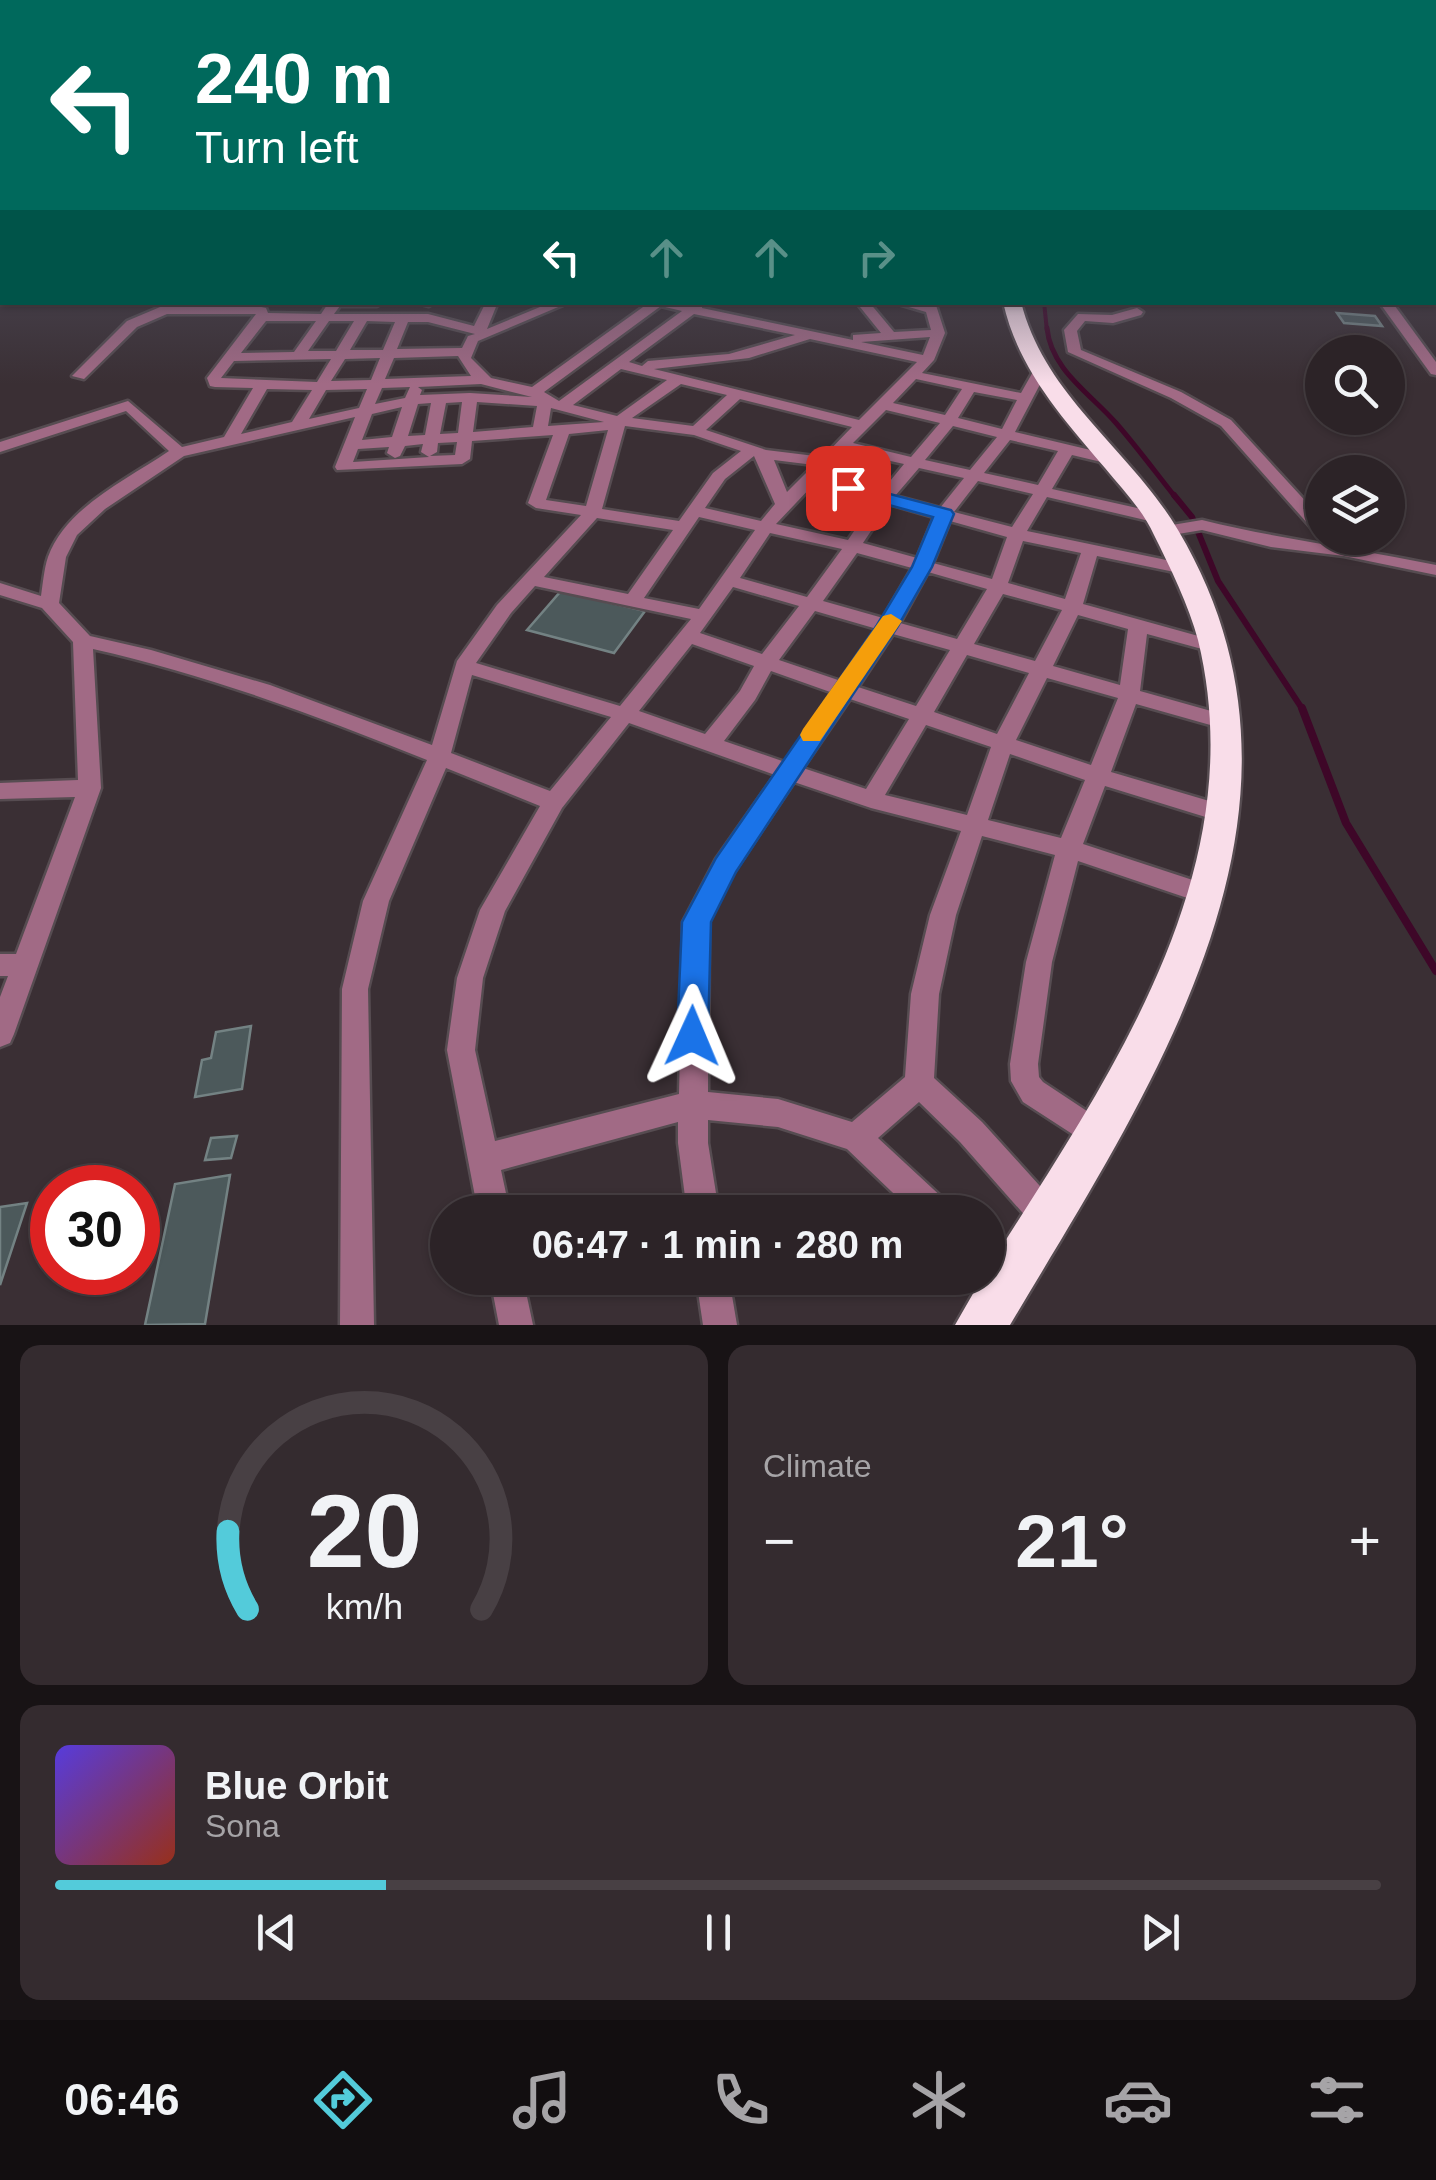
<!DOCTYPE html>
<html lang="en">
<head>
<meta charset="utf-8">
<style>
	body { margin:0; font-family:Arial,sans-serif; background:#342b2f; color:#f1f3f6; height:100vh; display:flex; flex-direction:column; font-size:38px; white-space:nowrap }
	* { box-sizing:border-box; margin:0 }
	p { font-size:32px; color:#a6a4a7 }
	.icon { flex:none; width:55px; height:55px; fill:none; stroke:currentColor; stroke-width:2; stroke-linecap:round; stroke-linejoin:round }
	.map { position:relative; height:1325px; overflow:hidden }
	.drawer { display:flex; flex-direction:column; gap:20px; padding:20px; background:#181315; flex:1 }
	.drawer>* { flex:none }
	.guide { position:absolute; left:0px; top:0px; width:1438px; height:305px; box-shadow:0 2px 8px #0004,0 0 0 2px #484044; background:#00695c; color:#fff; overflow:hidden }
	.controls { position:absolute; left:1305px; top:335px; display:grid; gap:20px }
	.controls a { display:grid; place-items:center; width:100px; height:100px; border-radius:50%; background:#2c2327; box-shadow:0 2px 8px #0004,0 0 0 2px #484044; font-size:50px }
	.speed { position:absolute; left:30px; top:1165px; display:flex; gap:20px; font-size:50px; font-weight:700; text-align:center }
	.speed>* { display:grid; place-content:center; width:130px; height:130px; border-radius:50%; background:#2c2327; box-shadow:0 2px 8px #0004,0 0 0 2px #484044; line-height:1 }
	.speed .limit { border:15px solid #d22; background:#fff; color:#111 }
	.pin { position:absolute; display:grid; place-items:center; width:85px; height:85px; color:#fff; margin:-42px; border-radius:20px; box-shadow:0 5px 15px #0006 }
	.me { position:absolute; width:110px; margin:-55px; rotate:1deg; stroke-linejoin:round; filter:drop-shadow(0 0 8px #0008) }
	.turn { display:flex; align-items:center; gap:35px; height:210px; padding:0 30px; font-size:45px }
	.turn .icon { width:130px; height:130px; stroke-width:2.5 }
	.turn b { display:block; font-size:70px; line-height:85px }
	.lanes { display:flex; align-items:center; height:95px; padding:0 30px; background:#0003; justify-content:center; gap:50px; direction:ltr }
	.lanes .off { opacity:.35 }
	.big { font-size:75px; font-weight:600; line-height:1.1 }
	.drawer .widget { flex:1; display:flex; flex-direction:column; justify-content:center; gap:15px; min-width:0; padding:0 35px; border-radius:20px; background:#342b2f }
	.drawer .dial { align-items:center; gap:0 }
	.dial svg { height:260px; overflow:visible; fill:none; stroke:#484044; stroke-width:7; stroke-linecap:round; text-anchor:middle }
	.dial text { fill:#f1f3f6; stroke:none }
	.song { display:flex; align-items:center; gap:30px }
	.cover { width:120px; height:120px; border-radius:15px; background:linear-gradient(135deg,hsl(250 70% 55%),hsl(10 70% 35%)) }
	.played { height:10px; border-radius:5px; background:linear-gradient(90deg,#53cbda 25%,#484044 25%) }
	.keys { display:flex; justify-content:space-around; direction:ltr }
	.heat { display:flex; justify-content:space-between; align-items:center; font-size:55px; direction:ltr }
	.drawer .tiles { flex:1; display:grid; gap:20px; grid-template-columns:1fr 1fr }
	.widget:last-child { grid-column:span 2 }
	.trip { position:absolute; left:430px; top:1195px; width:575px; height:100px; border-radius:50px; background:#2c2327; box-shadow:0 2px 8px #0004,0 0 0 2px #484044; font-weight:600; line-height:100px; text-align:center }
	.menu { display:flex; height:160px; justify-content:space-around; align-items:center; background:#120e10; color:#a6a4a7 }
	.menu .icon { width:70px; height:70px }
	.menu .on { color:#53cbda }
	.menu b { font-size:45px; color:#f1f3f6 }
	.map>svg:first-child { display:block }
</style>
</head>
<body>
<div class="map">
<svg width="1436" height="1325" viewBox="0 0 1436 1325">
	<rect width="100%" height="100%" fill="#3a2f34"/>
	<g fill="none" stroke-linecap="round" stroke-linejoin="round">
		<!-- stream-far3 -->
		<path stroke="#3e0728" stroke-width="4" d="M1044 302 1047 331"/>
		<!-- stream-far2 -->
		<path stroke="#3e0728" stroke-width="5" d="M1047 328C1051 370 1091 394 1116 423 1137 447 1156 473 1176 498"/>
		<!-- stream-far1 -->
		<path stroke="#3e0728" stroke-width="6" d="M1174 495 1192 517 1218 581 1303 710"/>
		<!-- stream -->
		<path stroke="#3e0728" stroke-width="8" d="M1302 708 1346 823 1436 971"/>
	</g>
	<!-- building -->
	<g fill="#4c595b" stroke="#738283" stroke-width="2.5">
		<path d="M1337 313 1375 316 1382 326 1344 323Z"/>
		<path d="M561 591 645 611 614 653 527 630Z"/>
		<path d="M251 1026 242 1089 195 1097 202 1060 211 1058 216 1032Z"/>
		<path d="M237 1136 231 1158 205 1160 211 1138Z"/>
		<path d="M230 1175 205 1324 145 1325 175 1184Z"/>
		<path d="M27 1203 0 1285V1207Z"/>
	</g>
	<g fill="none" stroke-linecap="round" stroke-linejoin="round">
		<defs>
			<g id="minor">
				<rect x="0" y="207" width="2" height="6"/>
				<rect x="1435" y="254" width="1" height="6"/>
				<path d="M2 287V298L0 299V288Z"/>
				<rect x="1435" y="289" width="1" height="8"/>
				<path d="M172 302H181L182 306H257L266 308 268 313 321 314 329 302H383L377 306H340L334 314H428L474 326 486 302H498L487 329 552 302H570L478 341 471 358 491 378 532 387 650 302 690 305 702 302V308L853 340V335L881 333 856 302H869L894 332 931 330 926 312 892 302H935L945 333 934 360 922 373 1021 393 1034 370H1044L1046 373 1015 432 1120 457 1122 460 1114 465 1072 455 1052 489 1164 514 1166 518 1158 523 1047 497 1027 531 1195 566 1198 570 1195 574 1189 575 1097 556 1083 604 1220 642 1223 646 1213 652 1147 634 1140 691 1236 718 1239 723 1228 730 1136 704 1111 772 1233 808 1237 814 1233 820 1225 823 1105 786 1083 844 1217 888 1220 895 1217 902 1208 905 1078 861 1052 962 1038 1064 1039 1077 1043 1082 1108 1125 1112 1135 1108 1145 1097 1150 1023 1102 1011 1081 1010 1064 1026 962 1055 855 982 836 956 915 939 994 934 1078 982 1122 1058 1206 1063 1217 1058 1228 1047 1233 1036 1228 960 1142 919 1102 878 1138 946 1201 951 1212H913L847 1149 778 1127 708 1120V1143L719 1212H687L678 1143V1122L501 1170 510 1212H478L447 1050 457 978 480 910 540 806 446 768 389 901 368 989 374 1325H340L342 989 363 901 427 760C318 716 208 675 93 649L101 788 14 1034 10 1043 0 1047V997L8 976H0V954H16L75 797 0 799V783L78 780 73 642 42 608 0 595V583L41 596C43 583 44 569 48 557 66 507 128 479 169 451L126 411 0 452V442L128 401 182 447 224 437 253 388 215 387 210 386 207 378 256 314H167L137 327 84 379 72 376 127 321ZM661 306 682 311 559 401 544 392ZM694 314 795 335 729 354 648 361 642 366 629 362ZM266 321H316L294 352 241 353ZM329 321H354L336 351H308ZM367 321 395 322 383 350H350ZM408 322H428L475 334 468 336 462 348 397 349ZM930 337 923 355 861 342ZM810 339 917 362 859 420 654 369 749 358ZM458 356 471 376 385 379 394 358ZM380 358 371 380 331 381 345 359ZM331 359 317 382 221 378 234 361ZM621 369 667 380 617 416 573 405ZM916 379 962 389 945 415 893 403ZM481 384 532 397 470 393 420 395 422 390 418 387ZM681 384 727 395 693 426 632 418ZM410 387 405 398 375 404 382 388ZM267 389 312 390 292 422 241 434ZM367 389 359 408 309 419 326 390ZM974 392 1017 400 1002 429 958 418ZM740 399 852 427 823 457 766 450 706 430ZM462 402 458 433 440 434 446 403ZM477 402 537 406 533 427 473 432ZM431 403 425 435 408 436 418 404ZM402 407 392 437 362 440 372 414ZM551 408 604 422 548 426ZM886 410 940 423 911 457 853 443ZM355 417 335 467 337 470 462 464 470 459 472 441 553 435 528 503 536 508 581 515 497 605 457 661 432 745 270 685 151 650 90 636 59 603 66 557 77 535 105 509 184 456ZM625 426 694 435 741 451 713 473 679 521 602 509ZM953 426 997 437 970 470 925 460ZM608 430 586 506 546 500 569 434ZM1010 440 1058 451 1038 485 984 473ZM457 442 455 455 430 456 437 452 438 443ZM423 444 421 452 429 457 353 462 358 449 389 447 387 453 395 458 400 456 405 446ZM846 451 904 464 881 492 822 476ZM754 456 775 504 761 521 705 508 725 479ZM774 460 814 465 787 492ZM919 468 964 478 940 508 895 496ZM978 481 1033 494 1012 527 954 512ZM814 484 875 500 848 540 776 524ZM889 504 934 517 917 558 863 543ZM699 517 755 530 699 609 644 598ZM597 518 673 530 628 594 544 577ZM950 521 1007 537 992 579 933 563ZM770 533 842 549 807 597 740 578ZM1023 541 1081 553 1065 599 1008 583ZM857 553 912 568 883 618 823 601ZM928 572 987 589 957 639 900 623ZM535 586 691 619 620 706 476 663 511 613ZM733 587 799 606 762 654 700 633ZM1003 594 1062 610 1035 661 974 644ZM815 611 877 629 841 681 779 660ZM1078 615 1128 629 1120 685 1053 666ZM893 634 950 650 916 706 858 687ZM692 644 754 666 740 691 705 734 639 711ZM967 655 1029 673 997 734 934 712ZM771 671 833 693 785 762 724 741 755 700ZM472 675 611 717 550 791 451 753ZM1047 678 1118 698 1091 765 1016 740ZM850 699 909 719 866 789 803 768ZM629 723 775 775 716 859 683 922 679 1094 495 1141 475 1050 483 978 505 911 562 808ZM926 725 991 747 967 815 885 795ZM1010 754 1085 780 1061 838 988 820ZM794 782 871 808 961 831 930 915 911 994 905 1077 852 1122 778 1099 708 1092 709 922 734 872Z"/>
				<path d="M413 302H435L429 306Z"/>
				<path d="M1379 302H1392L1436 362V375L1431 374Z"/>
				<path d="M1137 308 1143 312 1141 315 1113 323 1085 321 1077 331 1081 350 1181 392 1231 420 1322 519V534L1316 533 1221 426 1171 398 1068 352 1064 330 1078 314 1112 315Z"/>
				<path d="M1202 520C1279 539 1358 549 1436 565V575L1344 556 1271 547 1202 530 1166 536 1157 531 1160 527Z"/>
				<path d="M490 1278H523L533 1325H499Z"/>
				<path d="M696 1278H729L737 1325H703Z"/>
			</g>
			<path id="highway" d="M1003 302H1021C1045 397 1130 449 1178 530 1343 808 1152 1086 1010 1325H955L982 1278H988V1268C1106 1081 1255 874 1198 640 1189 606 1170 567 1154 535 1143 510 1122 489 1105 468 1062 417 1018 369 1003 302Z"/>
		</defs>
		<!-- minor casing -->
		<use href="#minor" stroke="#564c51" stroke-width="5"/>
		<!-- highway casing -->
		<use href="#highway" stroke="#564c51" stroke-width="5"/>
		<!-- minor -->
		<use href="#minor" fill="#a16a85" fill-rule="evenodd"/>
		<!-- highway -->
		<use href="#highway" fill="#f9dde9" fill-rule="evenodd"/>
	</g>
	<!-- sky -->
	<linearGradient id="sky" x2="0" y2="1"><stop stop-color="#201a1d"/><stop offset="0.52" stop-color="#4f4d5c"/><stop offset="1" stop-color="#4f4d5c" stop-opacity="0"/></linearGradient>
	<rect width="1436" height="384" fill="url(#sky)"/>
	<!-- route -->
	<path fill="#1a73e8" stroke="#114b97" stroke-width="2.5" d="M848 483 951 510 954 514 932 567 898 626 736 872 711 922 708 1036 704 1047 692 1051 681 1047 677 1036 682 922 716 858 877 625 912 567 933 517 841 492 839 488Z"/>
	<!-- slow -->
	<path fill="#f59e0b" d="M891 614 902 621 820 741H803L800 735 803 729 883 616Z"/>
</svg>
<div class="controls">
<a><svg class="icon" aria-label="search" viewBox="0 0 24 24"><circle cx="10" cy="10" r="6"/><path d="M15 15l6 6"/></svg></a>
<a><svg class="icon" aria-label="layers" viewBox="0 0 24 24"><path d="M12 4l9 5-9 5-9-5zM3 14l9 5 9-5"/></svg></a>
</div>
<div class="speed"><div class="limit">30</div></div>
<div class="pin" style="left:848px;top:488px;background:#d93025"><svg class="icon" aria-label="arrive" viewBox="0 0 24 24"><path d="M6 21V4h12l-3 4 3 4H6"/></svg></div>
<svg class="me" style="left:692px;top:1036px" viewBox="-20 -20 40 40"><path d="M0-17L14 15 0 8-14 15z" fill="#1a73e8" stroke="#fff" stroke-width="4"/></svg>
<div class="trip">06:47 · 1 min · 280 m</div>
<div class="guide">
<div class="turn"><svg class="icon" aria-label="left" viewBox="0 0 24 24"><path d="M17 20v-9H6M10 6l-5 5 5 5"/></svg><div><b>240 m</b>Turn left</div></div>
<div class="lanes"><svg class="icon" aria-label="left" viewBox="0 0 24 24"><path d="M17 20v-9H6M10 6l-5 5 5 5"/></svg><svg class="icon off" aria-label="ahead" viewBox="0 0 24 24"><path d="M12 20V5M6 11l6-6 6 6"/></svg><svg class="icon off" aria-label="ahead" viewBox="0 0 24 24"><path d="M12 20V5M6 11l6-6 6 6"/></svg><svg class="icon off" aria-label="right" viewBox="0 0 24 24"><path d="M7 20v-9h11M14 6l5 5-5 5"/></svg></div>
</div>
</div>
<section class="drawer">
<div class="tiles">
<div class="widget dial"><svg viewBox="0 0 100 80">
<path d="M14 69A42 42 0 1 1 86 69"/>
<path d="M14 69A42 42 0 0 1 8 45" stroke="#53cbda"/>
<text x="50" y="56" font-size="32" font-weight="700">20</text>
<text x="50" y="72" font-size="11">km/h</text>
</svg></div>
<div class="widget"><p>Climate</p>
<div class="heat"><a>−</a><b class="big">21°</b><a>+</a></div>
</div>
<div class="widget">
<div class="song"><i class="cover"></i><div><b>Blue Orbit</b><p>Sona</p></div></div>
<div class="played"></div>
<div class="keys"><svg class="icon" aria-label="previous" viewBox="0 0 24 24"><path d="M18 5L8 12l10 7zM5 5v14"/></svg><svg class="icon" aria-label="pause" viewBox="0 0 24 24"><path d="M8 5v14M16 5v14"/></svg><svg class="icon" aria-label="next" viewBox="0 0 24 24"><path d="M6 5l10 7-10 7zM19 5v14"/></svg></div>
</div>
</div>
</section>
<nav class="menu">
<b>06:46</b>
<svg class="icon on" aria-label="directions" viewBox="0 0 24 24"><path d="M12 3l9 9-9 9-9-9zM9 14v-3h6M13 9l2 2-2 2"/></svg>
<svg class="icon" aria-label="music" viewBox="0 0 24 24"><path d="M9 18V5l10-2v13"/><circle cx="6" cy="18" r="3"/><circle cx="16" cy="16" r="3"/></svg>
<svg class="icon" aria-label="phone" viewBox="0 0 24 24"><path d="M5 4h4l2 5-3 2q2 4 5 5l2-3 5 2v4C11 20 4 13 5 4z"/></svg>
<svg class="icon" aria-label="climate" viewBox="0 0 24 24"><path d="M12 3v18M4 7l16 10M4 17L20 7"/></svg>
<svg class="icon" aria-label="car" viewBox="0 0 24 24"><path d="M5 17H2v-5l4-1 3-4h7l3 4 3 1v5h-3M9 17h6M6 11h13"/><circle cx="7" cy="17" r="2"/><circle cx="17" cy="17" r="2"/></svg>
<svg class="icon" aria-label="filters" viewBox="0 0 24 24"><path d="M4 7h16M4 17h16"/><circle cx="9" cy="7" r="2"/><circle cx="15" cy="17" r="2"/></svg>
</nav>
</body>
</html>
